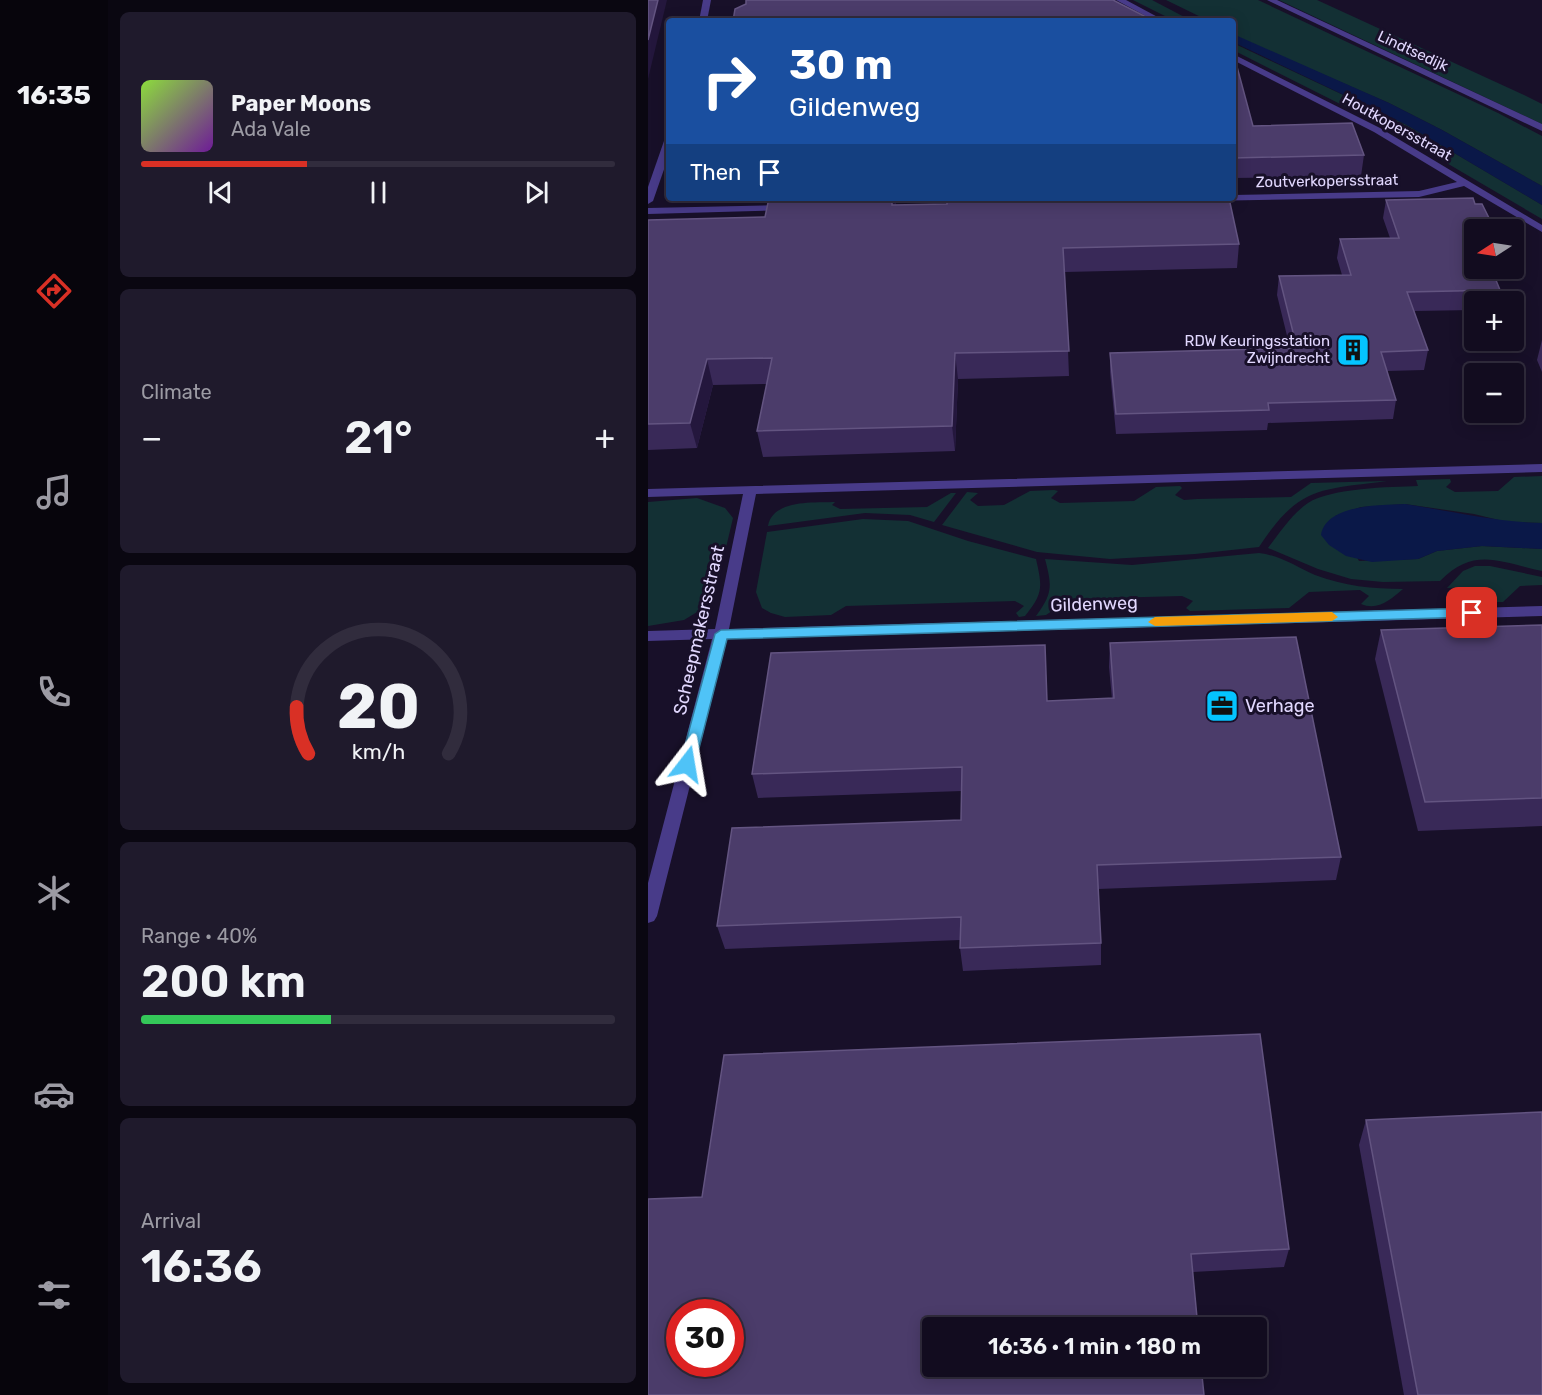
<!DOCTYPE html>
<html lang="en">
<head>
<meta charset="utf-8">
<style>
	body { margin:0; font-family:Rubik,sans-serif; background:#1f1a2c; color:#f1f3f6; height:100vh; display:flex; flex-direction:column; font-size:22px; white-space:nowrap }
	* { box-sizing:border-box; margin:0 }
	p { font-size:20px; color:#9c9ba4 }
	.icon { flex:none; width:33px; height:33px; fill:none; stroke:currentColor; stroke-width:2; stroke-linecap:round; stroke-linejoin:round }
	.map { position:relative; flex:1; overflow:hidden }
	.drawer { display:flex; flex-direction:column; gap:12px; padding:12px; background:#0a0711; width:540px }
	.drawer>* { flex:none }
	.banner { position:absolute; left:18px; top:18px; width:570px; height:183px; border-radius:6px; box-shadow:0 3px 15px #0003,0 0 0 2px #312c3d; background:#1a4fa0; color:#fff; overflow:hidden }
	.needle { width:39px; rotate:258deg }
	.buttons { position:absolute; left:816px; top:219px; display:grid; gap:12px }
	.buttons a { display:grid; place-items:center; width:60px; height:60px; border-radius:6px; background:#120c1f; box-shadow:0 3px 15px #0003,0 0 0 2px #312c3d; font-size:30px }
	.speed { position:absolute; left:18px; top:1299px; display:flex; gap:12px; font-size:30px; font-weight:700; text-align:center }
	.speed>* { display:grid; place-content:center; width:78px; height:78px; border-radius:50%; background:#120c1f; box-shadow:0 3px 15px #0003,0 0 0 2px #312c3d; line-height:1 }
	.speed .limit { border:9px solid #d22; background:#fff; color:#111 }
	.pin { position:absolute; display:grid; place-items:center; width:51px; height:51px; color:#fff; margin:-26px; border-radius:12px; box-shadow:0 3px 9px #0006 }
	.me { position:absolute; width:66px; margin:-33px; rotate:14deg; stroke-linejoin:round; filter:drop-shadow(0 0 4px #0008) }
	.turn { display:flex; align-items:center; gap:21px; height:126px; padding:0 24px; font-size:27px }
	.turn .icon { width:78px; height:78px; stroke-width:2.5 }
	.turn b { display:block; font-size:42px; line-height:51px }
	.then { display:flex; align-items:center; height:57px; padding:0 24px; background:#0003; gap:12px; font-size:22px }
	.big { font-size:45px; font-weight:600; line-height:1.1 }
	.drawer .card { flex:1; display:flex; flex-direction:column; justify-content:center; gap:9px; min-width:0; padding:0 21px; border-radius:9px; background:#1f1a2c }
	.drawer .dial { align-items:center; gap:0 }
	.dial svg { height:156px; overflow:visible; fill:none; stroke:#312c3d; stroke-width:7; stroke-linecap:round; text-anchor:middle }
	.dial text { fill:#f1f3f6; stroke:none }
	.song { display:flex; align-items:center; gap:18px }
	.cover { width:72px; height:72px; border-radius:9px; background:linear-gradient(135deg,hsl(90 70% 55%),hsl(280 70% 35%)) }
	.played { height:6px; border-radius:3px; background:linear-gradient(90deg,#d93025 35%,#312c3d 35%) }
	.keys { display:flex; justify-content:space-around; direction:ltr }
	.heat { display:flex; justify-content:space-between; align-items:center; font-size:33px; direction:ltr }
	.charge { height:9px; border-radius:4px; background:linear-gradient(90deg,#34c759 40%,#312c3d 0) }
	.trip { position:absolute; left:274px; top:1317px; width:345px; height:60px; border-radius:6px; background:#120c1f; box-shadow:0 3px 15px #0003,0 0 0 2px #312c3d; font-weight:600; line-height:60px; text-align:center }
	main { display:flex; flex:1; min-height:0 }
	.tabs { display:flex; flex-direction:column; width:108px; justify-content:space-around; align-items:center; background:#07050c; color:#9c9ba4 }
	.tabs .icon { width:42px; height:42px }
	.tabs .selected { color:#d93025 }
	.tabs b { font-size:27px; color:#f1f3f6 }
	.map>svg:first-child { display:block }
</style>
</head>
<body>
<main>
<nav class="tabs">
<b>16:35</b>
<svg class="icon selected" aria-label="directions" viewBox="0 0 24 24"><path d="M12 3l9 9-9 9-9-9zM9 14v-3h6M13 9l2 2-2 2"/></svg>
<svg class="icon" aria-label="music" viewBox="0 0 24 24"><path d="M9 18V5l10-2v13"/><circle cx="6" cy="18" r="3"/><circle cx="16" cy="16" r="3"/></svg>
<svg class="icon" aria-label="phone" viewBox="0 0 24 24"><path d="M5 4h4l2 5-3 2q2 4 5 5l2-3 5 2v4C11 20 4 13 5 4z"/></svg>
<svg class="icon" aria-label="climate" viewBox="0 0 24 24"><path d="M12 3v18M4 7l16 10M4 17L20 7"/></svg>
<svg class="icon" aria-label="car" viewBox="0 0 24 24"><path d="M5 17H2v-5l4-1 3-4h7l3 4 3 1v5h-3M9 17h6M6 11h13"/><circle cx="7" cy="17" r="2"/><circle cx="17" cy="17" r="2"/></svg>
<svg class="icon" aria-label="filters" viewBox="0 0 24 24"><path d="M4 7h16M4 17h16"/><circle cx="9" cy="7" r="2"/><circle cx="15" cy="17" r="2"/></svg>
</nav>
<section class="drawer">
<div class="card">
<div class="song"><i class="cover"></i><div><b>Paper Moons</b><p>Ada Vale</p></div></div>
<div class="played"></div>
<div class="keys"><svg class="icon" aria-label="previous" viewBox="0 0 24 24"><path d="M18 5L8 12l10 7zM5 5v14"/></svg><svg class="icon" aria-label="pause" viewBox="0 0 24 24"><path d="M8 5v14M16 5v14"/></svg><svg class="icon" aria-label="next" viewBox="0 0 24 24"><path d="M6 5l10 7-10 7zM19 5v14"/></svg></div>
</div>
<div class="card"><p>Climate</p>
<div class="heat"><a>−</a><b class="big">21°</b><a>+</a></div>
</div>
<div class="card dial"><svg viewBox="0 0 100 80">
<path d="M14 69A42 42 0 1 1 86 69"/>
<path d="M14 69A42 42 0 0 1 8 45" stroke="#d93025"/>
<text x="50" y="56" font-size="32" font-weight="700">20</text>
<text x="50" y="72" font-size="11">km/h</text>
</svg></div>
<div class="card"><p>Range · 40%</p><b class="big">200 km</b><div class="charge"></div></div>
<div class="card"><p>Arrival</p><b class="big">16:36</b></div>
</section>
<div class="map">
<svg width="894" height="1395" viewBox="0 0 894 1395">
	<rect width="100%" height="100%" fill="#181029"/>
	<!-- green -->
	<g fill="#133034">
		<path d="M485 0H504L544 21H527Z"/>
		<path d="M518 0H610L850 113 894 136V186L794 130 741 103 591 38 585 34V21H561Z"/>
		<path d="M631 0H669L876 95 894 104V124Z"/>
		<path d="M585 43 759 125 894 205V219L732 124 585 50Z"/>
		<path d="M894 476V523L859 522 826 514 757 504 713 507 687 516 711 561 770 559 789 551 834 546 894 549V571C852 562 826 546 792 581L735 582 703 579 670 569 620 548C632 532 644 514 660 503 683 488 742 487 770 486L768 480 802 479 803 482 798 487 807 492 850 491 866 477Z"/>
		<path d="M739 481C671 490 651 486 611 547L547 554 462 559 389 552 294 525 319 492 330 493 322 500 330 506 356 505 382 491 406 490 410 491 403 498 412 503 486 501 508 487 532 486 534 488 527 495 536 500 549 499 643 497 663 483Z"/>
		<path d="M303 493H308L286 522 262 515 217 513 120 526C125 499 166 503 187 502L184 505 192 509 279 507Z"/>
		<path d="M49 498 77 508 85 518 66 598 54 609 36 620 0 626V502Z"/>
		<path d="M215 519 260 521 320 541 388 559C394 586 396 593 377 616L371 617 368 613 376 606 367 601 198 606 183 615 137 617 123 613 114 608 108 592 119 532Z"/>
		<path d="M611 553C631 555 649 567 667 575 696 586 725 589 755 589 742 600 730 611 713 604L721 596 712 590 661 592 641 608 542 611 538 608 545 601 534 596 422 599 398 615 388 616C405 593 404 586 397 559L484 565Z"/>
		<path d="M827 566H842L894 577V585L872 586 855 602H827L826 600 832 593 821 587 799 588 815 571Z"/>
	</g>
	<!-- water -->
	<g fill="#0a1848">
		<path d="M585 34 741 103 794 130 894 186V205L759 125 585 42Z"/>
		<path d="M757 504C803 511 848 522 894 523V549L834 546 789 551 770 559 724 562 698 556 681 545 673 535C678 504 734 505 757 504Z"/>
	</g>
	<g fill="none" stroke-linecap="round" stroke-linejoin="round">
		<!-- minor -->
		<g fill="#483b89" fill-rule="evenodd">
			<path d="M55 0H63L59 21H51Z"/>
			<path d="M468 0H478L517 21H507Z"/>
			<path d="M585 54 732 128 894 225V232L816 186 771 197 556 201V198H585V195L771 191 809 182 726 132 585 60Z"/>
			<path d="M21 138V155L5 201 0 204V187L16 141Z"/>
			<path d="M137 205 141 206V210L0 214V208Z"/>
			<path d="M894 464V472L108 494 81 629 894 606V616L79 639 9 916 6 921 0 923V883L64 639 0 641V631L67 629 95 494 0 497V489Z"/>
		</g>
		<!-- tertiary -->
		<path fill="#483b89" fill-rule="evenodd" d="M619 0H629L894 124V131Z"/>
	</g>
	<!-- wall -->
	<g fill="#392958">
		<path d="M585 61 605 126 716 155 713 176 585 178Z"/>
		<path d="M121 198H250L249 200H247L248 205 591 244 589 268 417 272 421 376 310 379 307 451 115 457 109 431 119 384 65 385 49 448 0 450V220L117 217Z"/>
		<path d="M738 200 826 230V268L852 290 850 302H826V310L766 311 780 350 776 370 739 371 748 400 745 419 620 423 619 430 468 434 462 372V353L642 348 629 295 631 276 694 275 689 258 692 239 742 238 735 218Z"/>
		<path d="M894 340V372L889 360Z"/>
		<path d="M894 625V826L770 831 727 659 733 630Z"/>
		<path d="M462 643 693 857 688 880 450 889 453 943V965L315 971 312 948V940L77 949 69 926 313 820 314 791 110 798 104 774 399 701 464 699 461 667Z"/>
		<path d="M718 1120 894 1395H756L711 1145Z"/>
		<path d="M54 1197 641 1249 636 1267 545 1272Z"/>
	</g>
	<!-- shaded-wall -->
	<g fill="#24173d">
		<path d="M10 0H19L0 79V40Z"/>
		<path d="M244 198H247L248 211 244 205Z"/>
		<path d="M307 353 310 379 307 451 304 426Z"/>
		<path d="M59 359 65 385 49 448 42 423Z"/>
	</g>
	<!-- building -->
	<g fill="#4b3c6a" stroke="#635481" stroke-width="1.5" fill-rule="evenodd">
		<path d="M0 0H10L0 40Z"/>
		<path d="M98 0H465L506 21H85L87 9 98 4Z"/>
		<path d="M585 61 588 63 605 126 704 123 716 155 585 158Z"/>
		<path d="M121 198H244V205L299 204V198H581L591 244 415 248 421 351 307 353 304 426 109 431 124 358 59 359 42 423 0 424V220L117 217Z"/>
		<path d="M825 198 827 204H834L847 230H826V268H843L852 290 759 292 780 350 733 352 748 400 620 403 621 410 468 414 462 353 649 348 631 276 703 275 692 239 751 238 738 200Z"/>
		<path d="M894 625V798L777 802 733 630Z"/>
		<path d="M648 637 693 857 449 865 453 943 312 948 313 917 69 926 84 828 313 820 314 767 104 774 123 653 397 645 399 701 466 698 462 643Z"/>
		<path d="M612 1034 641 1249 543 1254 550 1328H285V1366H553L556 1395H0V1199L54 1197 76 1055ZM32 1312H82V1364H32Z"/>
		<path d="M894 1112V1395H770L718 1120Z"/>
	</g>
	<!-- route -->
	<path fill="#4fc3f7" stroke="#337fa1" stroke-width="1.5" d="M824 608 830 613 824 617 79 639 47 764 39 770 32 764 67 634 73 630Z"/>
	<!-- slow -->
	<path fill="#f59e0b" d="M684 612 690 617 684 621 507 626 500 622 507 617Z"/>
	<!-- icons -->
	<defs>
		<symbol id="building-square" viewBox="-11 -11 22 22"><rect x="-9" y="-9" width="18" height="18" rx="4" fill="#04c4ff" stroke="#181029"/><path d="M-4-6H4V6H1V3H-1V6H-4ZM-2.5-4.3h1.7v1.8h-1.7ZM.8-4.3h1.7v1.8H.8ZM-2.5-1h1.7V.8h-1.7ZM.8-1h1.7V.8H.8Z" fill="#111"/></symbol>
		<symbol id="office-square" viewBox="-11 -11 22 22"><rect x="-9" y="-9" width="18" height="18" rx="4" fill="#04c4ff" stroke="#181029"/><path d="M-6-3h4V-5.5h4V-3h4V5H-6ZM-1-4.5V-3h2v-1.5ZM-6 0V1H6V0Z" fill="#111"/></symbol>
	</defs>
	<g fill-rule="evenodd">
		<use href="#building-square" x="686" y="331" width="38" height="38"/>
		<use href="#office-square" x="555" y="687" width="38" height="38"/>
	</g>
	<g text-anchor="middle" stroke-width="6" stroke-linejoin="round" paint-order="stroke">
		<!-- far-street labels -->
		<g font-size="15" fill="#e2d8ff" stroke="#181029">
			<text transform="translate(765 51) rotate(25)" y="5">Lindtsedijk</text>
			<text transform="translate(749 127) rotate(29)" y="5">Houtkopersstraat</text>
			<text transform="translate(679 181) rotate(-1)" y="5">Zoutverkopersstraat</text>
		</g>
		<!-- far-poi labels -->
		<g font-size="15" fill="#e2d8ff" stroke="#181029" text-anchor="end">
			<text x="682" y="346">RDW Keuringsstation<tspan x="682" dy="17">Zwijndrecht</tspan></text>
		</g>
		<!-- street labels -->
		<g font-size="18" fill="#e2d8ff" stroke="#181029">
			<text transform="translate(446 604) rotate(-2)" y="6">Gildenweg</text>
			<text transform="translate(51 630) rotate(-77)" y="6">Scheepmakersstraat</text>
		</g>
		<!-- poi labels -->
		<g font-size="18" fill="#e2d8ff" stroke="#181029" text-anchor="start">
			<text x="597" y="712">Verhage</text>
		</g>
	</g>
</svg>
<div class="buttons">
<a><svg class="needle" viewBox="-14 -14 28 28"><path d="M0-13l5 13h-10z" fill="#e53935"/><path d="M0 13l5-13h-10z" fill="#9c9ba4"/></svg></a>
<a>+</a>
<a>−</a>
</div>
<div class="speed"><div class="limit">30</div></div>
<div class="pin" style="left:824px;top:613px;background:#d93025"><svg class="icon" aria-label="arrive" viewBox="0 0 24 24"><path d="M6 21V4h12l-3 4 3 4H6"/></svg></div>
<svg class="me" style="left:39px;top:764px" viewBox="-20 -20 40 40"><path d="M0-17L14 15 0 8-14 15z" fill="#4fc3f7" stroke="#fff" stroke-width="4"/></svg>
<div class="trip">16:36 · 1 min · 180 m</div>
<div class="banner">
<div class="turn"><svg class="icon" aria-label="right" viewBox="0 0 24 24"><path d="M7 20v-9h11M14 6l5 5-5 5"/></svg><div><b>30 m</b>Gildenweg</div></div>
<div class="then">Then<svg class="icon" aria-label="arrive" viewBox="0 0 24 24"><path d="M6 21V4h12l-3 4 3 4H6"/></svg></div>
</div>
</div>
</main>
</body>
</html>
